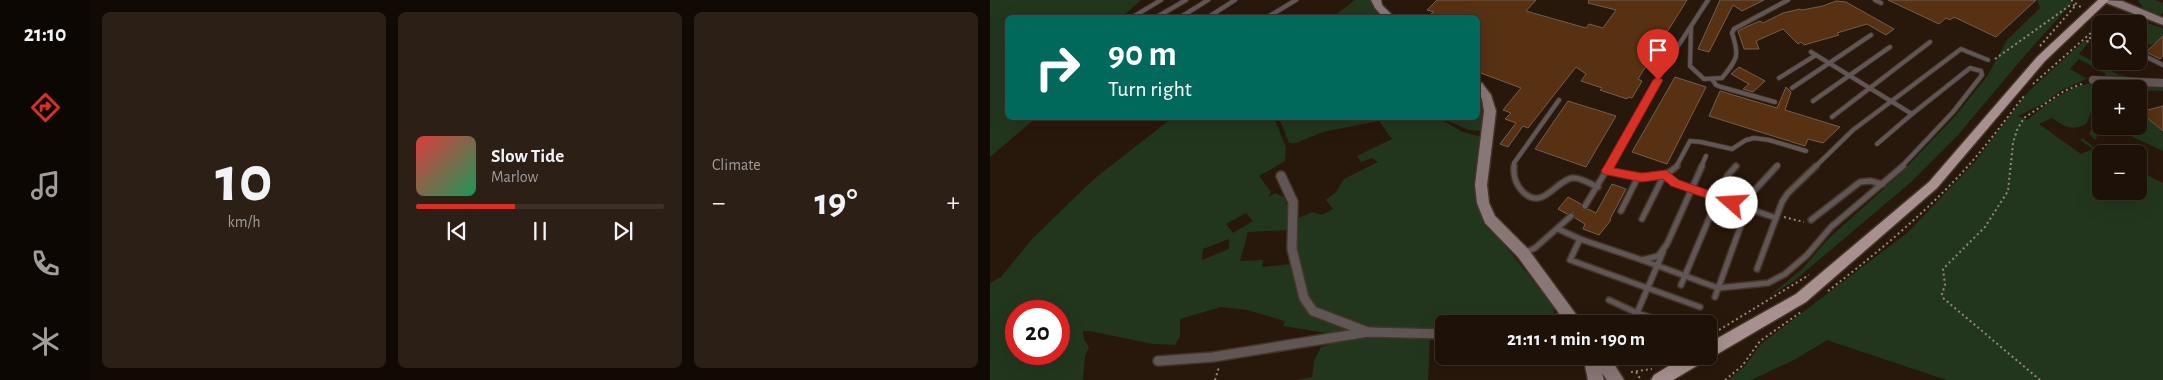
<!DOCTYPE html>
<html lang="en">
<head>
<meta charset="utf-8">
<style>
	body { margin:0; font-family:"Alegreya Sans",sans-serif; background:#2b1f16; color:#f1f3f6; height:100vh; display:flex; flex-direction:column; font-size:19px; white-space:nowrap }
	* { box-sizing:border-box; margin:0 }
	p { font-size:16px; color:#a19d9c }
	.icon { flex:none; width:28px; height:28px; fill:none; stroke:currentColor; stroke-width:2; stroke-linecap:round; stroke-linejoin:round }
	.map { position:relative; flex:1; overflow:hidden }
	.drawer { display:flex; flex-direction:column; gap:12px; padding:12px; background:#100904; width:900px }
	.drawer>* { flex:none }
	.banner { position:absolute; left:15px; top:15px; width:475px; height:105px; border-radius:8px; box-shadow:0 5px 20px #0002,0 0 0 1px #3c3129; background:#00695c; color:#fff; overflow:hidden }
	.tools { position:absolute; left:1102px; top:15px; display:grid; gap:10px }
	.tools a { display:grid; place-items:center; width:55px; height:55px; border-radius:8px; background:#1e1108; box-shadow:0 5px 20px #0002,0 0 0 1px #3c3129; font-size:25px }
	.speed { position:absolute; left:15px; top:300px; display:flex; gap:10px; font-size:25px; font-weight:700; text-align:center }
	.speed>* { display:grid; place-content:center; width:65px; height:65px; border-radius:50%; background:#1e1108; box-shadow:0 5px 20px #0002,0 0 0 1px #3c3129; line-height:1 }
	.speed .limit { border:8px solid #d22; background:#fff; color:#111 }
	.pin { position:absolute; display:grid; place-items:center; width:42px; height:42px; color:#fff; margin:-51px -21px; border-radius:50% 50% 50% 0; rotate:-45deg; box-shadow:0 0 5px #0007 }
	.pin .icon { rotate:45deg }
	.me { position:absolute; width:55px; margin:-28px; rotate:289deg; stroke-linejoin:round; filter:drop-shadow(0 0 4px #0008) }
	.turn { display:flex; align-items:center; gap:18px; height:105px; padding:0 20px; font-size:22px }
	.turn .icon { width:65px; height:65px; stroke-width:2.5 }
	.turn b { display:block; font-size:35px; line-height:42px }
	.big { font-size:38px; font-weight:700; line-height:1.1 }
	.drawer .tile { flex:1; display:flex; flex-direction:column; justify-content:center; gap:8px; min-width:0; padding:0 18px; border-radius:8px; background:#2b1f16 }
	.drawer .dial { align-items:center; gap:0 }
	.dial b { font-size:65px; line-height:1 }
	.song { display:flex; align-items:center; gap:15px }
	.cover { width:60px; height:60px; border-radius:8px; background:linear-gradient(135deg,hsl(0 70% 55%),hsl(150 70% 35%)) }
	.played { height:5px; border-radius:2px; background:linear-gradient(90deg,#d93025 40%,#3c3129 40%) }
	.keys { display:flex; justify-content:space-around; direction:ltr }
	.heat { display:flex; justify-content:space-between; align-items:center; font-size:28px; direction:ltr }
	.drawer .tiles { flex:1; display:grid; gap:12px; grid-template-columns:repeat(3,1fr) }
	.trip { position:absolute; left:445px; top:315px; width:282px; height:50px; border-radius:8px; background:#1e1108; box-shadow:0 5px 20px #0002,0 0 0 1px #3c3129; font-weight:700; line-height:50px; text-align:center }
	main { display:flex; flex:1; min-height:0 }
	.tabs { display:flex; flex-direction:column; width:90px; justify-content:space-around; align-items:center; background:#0c0703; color:#a19d9c }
	.tabs .icon { width:35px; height:35px }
	.tabs .current { color:#d93025 }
	.tabs b { font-size:22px; color:#f1f3f6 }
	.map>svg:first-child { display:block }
</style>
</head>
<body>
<main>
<nav class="tabs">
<b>21:10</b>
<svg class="icon current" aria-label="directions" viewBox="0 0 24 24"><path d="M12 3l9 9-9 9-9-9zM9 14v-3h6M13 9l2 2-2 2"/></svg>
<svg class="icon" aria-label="music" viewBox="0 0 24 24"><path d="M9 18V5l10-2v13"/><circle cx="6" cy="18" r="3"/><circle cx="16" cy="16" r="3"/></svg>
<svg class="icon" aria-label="phone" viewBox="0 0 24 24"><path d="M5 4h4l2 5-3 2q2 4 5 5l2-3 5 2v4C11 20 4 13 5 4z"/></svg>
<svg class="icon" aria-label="climate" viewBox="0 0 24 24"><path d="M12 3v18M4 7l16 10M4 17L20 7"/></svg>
</nav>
<section class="drawer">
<div class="tiles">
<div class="tile dial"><b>10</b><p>km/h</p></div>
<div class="tile">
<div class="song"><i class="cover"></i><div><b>Slow Tide</b><p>Marlow</p></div></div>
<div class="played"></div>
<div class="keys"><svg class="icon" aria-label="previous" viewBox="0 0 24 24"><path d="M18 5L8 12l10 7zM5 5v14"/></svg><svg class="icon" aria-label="pause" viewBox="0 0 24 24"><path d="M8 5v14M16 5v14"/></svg><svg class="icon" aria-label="next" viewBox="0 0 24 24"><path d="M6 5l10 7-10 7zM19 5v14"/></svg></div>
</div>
<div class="tile"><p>Climate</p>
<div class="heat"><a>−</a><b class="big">19°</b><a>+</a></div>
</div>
</div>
</section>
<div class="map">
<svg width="1173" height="380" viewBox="0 0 1173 380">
	<rect width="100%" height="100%" fill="#28170b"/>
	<!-- green -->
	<g fill="#22361d" fill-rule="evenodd">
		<path d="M0 0H151L132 17 18 18V118H46L0 157Z"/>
		<path d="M365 0H381L394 17 341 18Z"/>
		<path d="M1047 0H1079L1082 3 1036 54 968 135 920 183 804 281 778 297 812 269 839 238 909 175 966 115 998 75 1017 40 1050 8Z"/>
		<path d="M1148 0H1165L1173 3V13L1169 16 1153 8Z"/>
		<path d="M1134 16 1173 28V38L1161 45 1149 40V24H1116L1121 18Z"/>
		<path d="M1095 40 1099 42 1089 54 1129 75 1163 81 1113 77 1116 74 1089 59 1080 69 1096 78 1101 77 1070 91 1056 102 1028 116 1037 120 1039 119C1050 108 1085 82 1101 84 1105 97 1102 113 1096 124 1082 132 1074 126 1062 118L1049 124 1091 154 1103 149 1090 140 1092 138C1100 142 1104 150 1113 154L1111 191H1149V171L1173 183V380H957L837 340 806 359 761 380H738L754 367 771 344 917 233 984 163 1038 92Z"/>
		<path d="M1110 84H1173V91L1111 89V126H1113L1105 140 1099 134 1108 113Z"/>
		<path d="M488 93 496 105 493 131 479 130 451 118H488Z"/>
		<path d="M1149 111 1173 132V151L1119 126H1149Z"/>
		<path d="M182 118H257L264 119 284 118 296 147 295 161 269 176 281 192 278 197 285 193 294 197 300 214V230L258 232 250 261 273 260 272 267 302 264 310 300 319 313 358 326 354 333H337L293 326 295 321 257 310 231 307 190 319V336L185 345 163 344 100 331H93L94 339 99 347 95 356 93 380H0V283L11 277 42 239 104 179ZM256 213 263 221 243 233 236 224ZM239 239V249L212 260 213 249ZM26 311H69V354H26Z"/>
		<path d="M289 118H442L450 119 473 132 492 137 500 227 551 290 564 308V313L558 320 537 324H454V331L389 330 347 317 324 307 317 297 305 248 306 219 322 212 332 215 343 209 336 200 346 192 354 179 388 162 382 158 371 162 367 156 402 139 389 121 333 132 306 143H299Z"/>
		<path d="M381 336 440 338 438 380H306L322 377 324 361 331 347 361 338Z"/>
	</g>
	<!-- building -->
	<g fill="#573112" stroke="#725e50">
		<path d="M447 0H546L536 11 596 28 599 24 613 28 626 10 598 3 599 0H697L648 79 652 81 642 98 638 97 637 99 610 90 612 88 591 81 596 74 586 67 538 128 533 126 518 147 510 144 526 123 515 119 521 113 513 110 531 88 488 72V18H451L441 14 444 12 437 10Z"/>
		<path d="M730 0H774L752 11 743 5 719 52 708 49Z"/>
		<path d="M898 0H1046L1006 37 964 17 960 20 956 18 949 24Z"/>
		<path d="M846 1 856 2 904 29 896 35 877 24 847 33 849 35 814 45 811 42 808 44 793 29 766 41 769 49H754L748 31 756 27 770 21 773 23 793 13 810 9 812 10 833 6Z"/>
		<path d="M1173 36V56L1170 59 1156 52Z"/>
		<path d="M749 67 775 81 763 92 753 89 759 84 741 74Z"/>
		<path d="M685 77 716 87 677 164 642 152Z"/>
		<path d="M796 87 801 92 795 110 850 127 833 143 818 139 815 146 719 116 730 91 787 108Z"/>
		<path d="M578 101 626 116 596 167 545 149Z"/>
		<path d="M1173 106V131L1150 112Z"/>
		<path d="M622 184 636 189 620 219 621 220 609 235 593 229 595 224 585 218 583 212 577 214 568 209 578 197 591 204 593 210 598 209 606 213Z"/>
	</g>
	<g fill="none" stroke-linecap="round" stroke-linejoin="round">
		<defs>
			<g id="lane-far1">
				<path d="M885 0 891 3"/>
				<path d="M220 16 245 0"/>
				<path d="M141 18 171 0"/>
				<path d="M165 18 196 0"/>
				<path d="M189 18 218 0"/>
				<path d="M276 18 306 0"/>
				<path d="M701 27 700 66 714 79 732 78C747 59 750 57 742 33L744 29 798 0"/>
				<path d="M821 52 922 114 887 144"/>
				<path d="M1149 53 1173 65"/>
				<path d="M789 78 826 55"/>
				<path d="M722 79 726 85 731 87 785 102"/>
				<path d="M802 88 881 35"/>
				<path d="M823 101 900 47"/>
				<path d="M842 117 940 42"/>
				<path d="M524 167V163L569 100"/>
				<path d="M618 167 677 63 718 0"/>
				<path d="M686 167 700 141 711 142 742 149 756 140 764 138 779 140 816 151"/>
				<path d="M711 167 716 156"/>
				<path d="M785 167 788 165"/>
				<path d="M825 167 863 130 971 49 998 60"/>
				<path d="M911 167 963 112 992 75 991 71 980 68 922 114"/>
			</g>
			<g id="lane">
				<path d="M524 166C523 175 526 185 533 192 553 211 565 181 582 178 591 177 600 184 608 187"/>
				<path d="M617 171C640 176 668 185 687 166"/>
				<path d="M676 174 685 183 786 218"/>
				<path d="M595 206 619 166"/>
				<path d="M631 211 648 177"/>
				<path d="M652 219 674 175"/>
				<path d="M821 220 870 182 880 181 893 184"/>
				<path d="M568 229 590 239 652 260 668 256 677 244 712 166"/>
				<path d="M590 239 580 260 710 307"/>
				<path d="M534 253 545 248 581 216"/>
				<path d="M652 260 728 288 778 283 795 274 817 255 841 227 913 166"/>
				<path d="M767 269 792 202 798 193 826 166"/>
				<path d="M691 285 737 176 746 166"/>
				<path d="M725 297 763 192 787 166"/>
				<path d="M619 300 647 313 681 324"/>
				<path d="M647 313 673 252"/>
			</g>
			<path id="street-far1" d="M1103 80 1173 83"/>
			<g id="street">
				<path d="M291 176 303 202 302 249 314 298 323 311 378 332"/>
				<path d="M557 324 579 313"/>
				<path d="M168 361 223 357 378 332 454 334"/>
			</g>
			<g id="secondary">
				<path d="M381 0H391L392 5 405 18H394L385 8Z"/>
				<path d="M1109 0 1132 1 1173 18V25Z"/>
				<path d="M488 82 492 83 501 95 506 111 497 185 499 203 505 216 538 249 593 324H577L528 257 495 223 487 203 485 185 494 111 492 99 488 93Z"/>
				<path d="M593 356H619L634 380H617L612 373 614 380H598Z"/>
			</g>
			<path id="primary" d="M1108 0H1119L1055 61 947 188 816 302 724 356 717 357 715 361 683 380H661L664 375 695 356H719V343L806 294 939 182 1047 57Z"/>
		</defs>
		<!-- lane-far1 casing -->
		<use href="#lane-far1" stroke="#453429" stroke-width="5.5"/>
		<!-- lane casing -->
		<use href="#lane" stroke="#453429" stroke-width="8"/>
		<!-- street-far1 casing -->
		<use href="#street-far1" stroke="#453429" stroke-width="9"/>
		<!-- street casing -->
		<use href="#street" stroke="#453429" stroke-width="12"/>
		<!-- secondary casing -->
		<use href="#secondary" stroke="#453429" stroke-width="3"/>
		<!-- primary casing -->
		<use href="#primary" stroke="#453429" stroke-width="3"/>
		<!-- path -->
		<g stroke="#95877d" stroke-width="2" stroke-dasharray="2 3" stroke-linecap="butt">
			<path d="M1081 0 1092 8"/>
			<path d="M1115 24 1118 21"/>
			<path d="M1103 44 1097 41 1111 27"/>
			<path d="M1050 46 1086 5"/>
			<path d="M1005 59 1079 6 1086 5"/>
			<path d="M1043 84 1120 16 1132 15"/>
			<path d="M794 217 814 222"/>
			<path d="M838 291C883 256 927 220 967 178 991 153 1012 124 1034 96"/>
			<path d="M729 330 819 275"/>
			<path d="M641 372 662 369"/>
			<path d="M646 372 651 380"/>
			<path d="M225 380 229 367"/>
			<path d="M735 380 752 366 770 341 811 312"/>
			<path d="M1050 380 953 298 952 294 955 285 953 269 995 227 1018 191 1023 143 1027 130 1034 118 1074 91 1094 83"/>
		</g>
		<!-- lane-far1 -->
		<use href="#lane-far1" stroke="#615656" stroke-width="4"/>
		<!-- lane -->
		<use href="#lane" stroke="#615656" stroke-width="5"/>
		<!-- street-far1 -->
		<use href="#street-far1" stroke="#615656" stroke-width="8"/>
		<!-- street -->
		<use href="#street" stroke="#615656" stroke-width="9"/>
		<!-- secondary -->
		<use href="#secondary" fill="#897777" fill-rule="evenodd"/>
		<!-- primary -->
		<use href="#primary" fill="#a89090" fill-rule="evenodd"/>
	</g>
	<!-- route -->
	<path fill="#d93025" stroke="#8d1f18" d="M668 76 673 80 624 168 652 173 676 170 689 180 746 200 748 203 746 206 742 207 681 186 673 179 652 182 613 174 611 171 613 168 663 80Z"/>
</svg>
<div class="tools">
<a><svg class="icon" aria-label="search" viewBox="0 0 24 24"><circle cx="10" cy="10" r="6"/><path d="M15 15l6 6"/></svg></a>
<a>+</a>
<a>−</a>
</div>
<div class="speed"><div class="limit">20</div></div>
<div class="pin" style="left:668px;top:80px;background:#d93025"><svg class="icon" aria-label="arrive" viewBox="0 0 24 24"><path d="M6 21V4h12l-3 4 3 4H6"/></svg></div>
<svg class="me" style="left:742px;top:203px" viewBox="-20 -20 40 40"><circle r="19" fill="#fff"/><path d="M0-13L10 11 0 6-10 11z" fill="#d93025"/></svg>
<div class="trip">21:11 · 1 min · 190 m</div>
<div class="banner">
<div class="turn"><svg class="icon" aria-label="right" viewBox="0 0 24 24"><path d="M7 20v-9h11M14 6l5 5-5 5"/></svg><div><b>90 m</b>Turn right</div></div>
</div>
</div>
</main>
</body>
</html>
